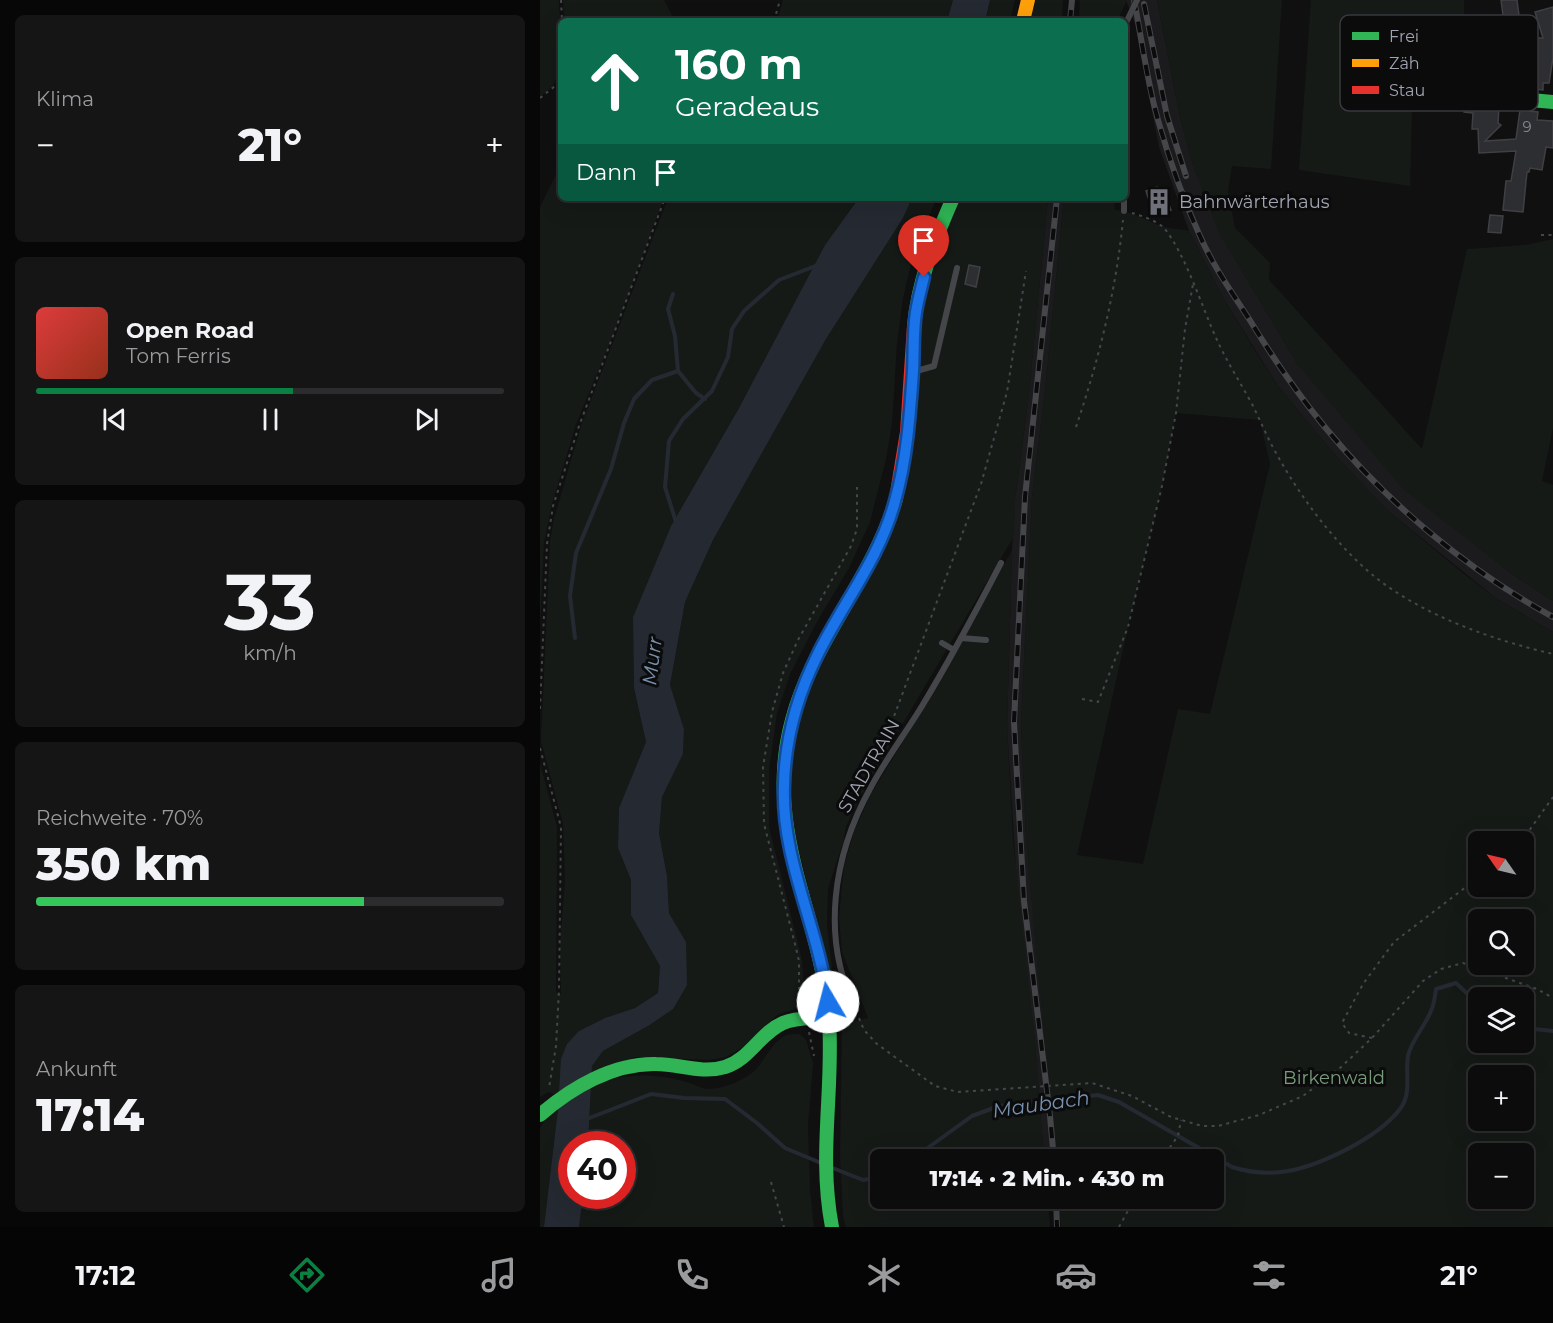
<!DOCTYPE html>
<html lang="de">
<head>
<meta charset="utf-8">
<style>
	body { margin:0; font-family:Montserrat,sans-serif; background:#151516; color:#f1f3f6; height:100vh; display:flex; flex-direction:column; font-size:22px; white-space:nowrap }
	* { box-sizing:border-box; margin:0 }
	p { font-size:20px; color:#9a9b9d }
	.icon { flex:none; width:33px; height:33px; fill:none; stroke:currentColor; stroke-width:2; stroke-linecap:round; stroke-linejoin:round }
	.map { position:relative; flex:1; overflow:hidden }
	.details { display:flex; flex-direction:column; gap:15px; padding:15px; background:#070707; width:540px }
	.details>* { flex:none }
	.top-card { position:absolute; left:18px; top:18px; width:570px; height:183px; border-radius:9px; box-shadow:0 6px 24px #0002,0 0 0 2px #2c2c2e; background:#0b6e4f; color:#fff; overflow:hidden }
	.needle { width:39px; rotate:304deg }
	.buttons { position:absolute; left:928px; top:831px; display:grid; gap:12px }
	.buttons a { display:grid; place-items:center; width:66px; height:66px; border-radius:9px; background:#0c0c0d; box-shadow:0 6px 24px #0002,0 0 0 2px #2c2c2e; font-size:30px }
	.speed { position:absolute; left:18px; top:1131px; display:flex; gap:12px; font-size:30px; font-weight:700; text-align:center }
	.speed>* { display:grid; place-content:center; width:78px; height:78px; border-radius:50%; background:#0c0c0d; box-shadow:0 6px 24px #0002,0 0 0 2px #2c2c2e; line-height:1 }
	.speed .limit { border:9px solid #d22; background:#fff; color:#111 }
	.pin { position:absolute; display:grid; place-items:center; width:51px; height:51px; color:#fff; margin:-62px -26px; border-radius:50% 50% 50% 0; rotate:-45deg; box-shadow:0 0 6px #0007 }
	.pin .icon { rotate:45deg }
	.me { position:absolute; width:66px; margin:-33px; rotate:352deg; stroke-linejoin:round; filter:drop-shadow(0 0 4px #0008) }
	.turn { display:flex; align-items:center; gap:21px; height:126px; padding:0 18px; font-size:27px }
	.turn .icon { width:78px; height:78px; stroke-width:2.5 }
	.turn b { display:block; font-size:42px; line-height:51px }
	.then { display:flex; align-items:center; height:57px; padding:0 18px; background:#0003; gap:12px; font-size:22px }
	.big { font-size:45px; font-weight:800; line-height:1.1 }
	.details .tile { flex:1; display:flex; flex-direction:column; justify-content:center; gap:9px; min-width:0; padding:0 21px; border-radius:9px; background:#151516 }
	.details .dial { align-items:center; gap:0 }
	.dial b { font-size:78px; line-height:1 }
	.song { display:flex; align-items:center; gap:18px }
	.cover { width:72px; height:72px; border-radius:9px; background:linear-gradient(135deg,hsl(0 70% 55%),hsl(10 70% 35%)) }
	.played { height:6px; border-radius:3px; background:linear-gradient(90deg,#0b8043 55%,#2c2c2e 55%) }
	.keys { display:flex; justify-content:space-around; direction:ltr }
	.heat { display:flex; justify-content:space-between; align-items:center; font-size:33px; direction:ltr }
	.charge { height:9px; border-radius:4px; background:linear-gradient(90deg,#34c759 70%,#2c2c2e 0) }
	.trip { position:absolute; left:330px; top:1149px; width:354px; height:60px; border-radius:9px; background:#0c0c0d; box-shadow:0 6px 24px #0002,0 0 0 2px #2c2c2e; font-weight:800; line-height:60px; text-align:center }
	.dock { display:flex; height:96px; justify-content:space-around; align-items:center; background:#050505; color:#9a9b9d }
	.dock .icon { width:42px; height:42px }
	.dock .active { color:#0b8043 }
	.dock b { font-size:27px; color:#f1f3f6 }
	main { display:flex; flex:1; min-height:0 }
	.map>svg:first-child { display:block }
</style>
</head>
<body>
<main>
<section class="details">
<div class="tile"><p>Klima</p>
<div class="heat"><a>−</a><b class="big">21°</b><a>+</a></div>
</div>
<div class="tile">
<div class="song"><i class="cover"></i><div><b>Open Road</b><p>Tom Ferris</p></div></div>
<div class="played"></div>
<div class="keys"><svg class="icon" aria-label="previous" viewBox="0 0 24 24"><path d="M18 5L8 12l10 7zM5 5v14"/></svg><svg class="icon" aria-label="pause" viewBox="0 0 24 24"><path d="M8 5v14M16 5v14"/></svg><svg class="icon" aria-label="next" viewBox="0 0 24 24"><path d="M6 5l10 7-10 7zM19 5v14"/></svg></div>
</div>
<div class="tile dial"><b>33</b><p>km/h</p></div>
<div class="tile"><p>Reichweite · 70%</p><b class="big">350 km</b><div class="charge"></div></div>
<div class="tile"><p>Ankunft</p><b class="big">17:14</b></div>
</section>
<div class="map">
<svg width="1013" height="1227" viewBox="0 0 1013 1227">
	<rect width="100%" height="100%" fill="#101011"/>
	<!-- built -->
	<g fill="#1b1b1d">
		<path d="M586 0H617L640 117 651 159 679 232 758 365 969 572 1013 601V632L957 599 848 511 796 456 738 386 683 298 649 231 619 147 595 24Z"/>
		<path d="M508 198H524L505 392 492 497 481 725 486 838 516 1159H504L495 1042 478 901 467 726 472 550 475 499 488 402Z"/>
	</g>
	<!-- green -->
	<g fill="#151a17" fill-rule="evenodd">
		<path d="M0 0H19C19 29 33 80 0 96Z"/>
		<path d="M23 0H124L135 21H24Z"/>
		<path d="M243 0H413L407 21H237Z"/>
		<path d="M450 0H475L470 21H445Z"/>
		<path d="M496 0H523L522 21H490Z"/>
		<path d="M540 0H586V2L577 21H539Z"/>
		<path d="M617 0H742L731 169 692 166 688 191 695 228 730 263 729 280 882 449 927 249 986 245 1013 239V428L1002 481 1013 485V601L969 572 864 490 758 365 679 233 651 159 640 117Z"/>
		<path d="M771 0H924L925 72H873L870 186 759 170Z"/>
		<path d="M21 165V198H124L74 333 36 424 12 504 4 542 0 628V207Z"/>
		<path d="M128 198H319L285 245 199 408 131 526 93 617 94 688 106 742 79 808 78 848 91 880V915L120 966 118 993 95 1008 65 1018 39 1031 19 1092 14 1094 8 1092 0 1097V763L17 827 16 992 21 994 20 946 25 881 23 824 1 741 10 541 14 519 41 426Z"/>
		<path d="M372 198H397L375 248 363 298 357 344 352 423 346 459 330 522 309 568 278 620 250 674 237 713 229 770V827L262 960 265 1001 254 1009 237 1015 205 1046 186 1057 170 1060 95 1057 52 1072V1066L63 1051 108 1026 146 942 129 913 127 876 119 833 122 797 143 754 144 729 130 685 145 602 173 540 286 339 363 218Z"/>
		<path d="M417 198H508L488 402 475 499 474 536 327 784 306 826 303 843 288 888 287 925 295 994 253 826 250 763 267 687 346 543 381 314 394 259Z"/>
		<path d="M524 198H574L575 210C594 211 607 222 625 227 632 229 641 229 649 231L683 298 719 357 738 386 796 456 848 511 924 574 957 599 1013 632V1227H521L518 1199 674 1198V1160H515L486 838 481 725 492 497 505 392ZM636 413 720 420 730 464 670 714 638 709 603 864 537 855 588 627 622 486ZM939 842H984V886H939ZM939 920H984V964H939ZM939 998H984V1042H939ZM939 1076H984V1120H939ZM939 1154H984V1198H939Z"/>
		<path d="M472 550 467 726 473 840 495 1042 504 1159 340 1160V1198L508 1199 510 1227H306L303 1216 300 1158 302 1024 328 1018 302 952 299 917 304 866 315 829 331 794 399 683Z"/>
		<path d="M260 1034 266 1040 273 1063 268 1125 270 1191 274 1227H39L43 1196H82V1144H48L51 1087C78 1072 117 1073 146 1082 153 1083 161 1089 168 1089 184 1089 208 1079 218 1067 226 1057 234 1041 246 1035 249 1034 256 1034 260 1034Z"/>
		<path d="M18 1109 4 1227H0V1128L8 1116Z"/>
	</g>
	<!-- water -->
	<g fill="#252a32">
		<path d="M413 0H450L445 21H407Z"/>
		<path d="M319 198H372L363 218 286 339 173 540 145 602 130 685 144 729 143 754 122 797 119 833 127 876 129 913 146 942 147 985 133 1009 108 1026 63 1051 52 1066 48 1144H32V1196H43L39 1227H4L18 1109 21 1059 27 1044 39 1031 65 1018 95 1008 118 993 120 966 91 915V880L78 848 79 808 106 742 94 688 93 617 131 526 199 408 285 245Z"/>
	</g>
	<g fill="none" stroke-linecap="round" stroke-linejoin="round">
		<!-- stream -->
		<g stroke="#252a32" stroke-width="4">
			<path d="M133 294 128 309 135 336 138 371 156 393 165 399"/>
			<path d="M136 522 125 487 129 441 143 419 172 391 188 357 192 329 204 311 239 280 278 265"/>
			<path d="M35 638 30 596 36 553 71 469 84 423 94 399 112 380 138 371"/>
			<path d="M984 1028 1013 1031"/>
			<path d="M47 1119 111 1094 144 1098 185 1099 217 1123 245 1148 281 1163"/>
			<path d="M371 1160 432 1116 459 1106 558 1095 579 1102 692 1167C708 1172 724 1174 741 1172 777 1168 838 1138 860 1109 872 1094 865 1074 868 1056 871 1041 885 1026 891 1011 894 1005 895 996 896 989L916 983 939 1005"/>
			<path d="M290 1167 323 1180 340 1177"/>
		</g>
	</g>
	<!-- building -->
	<g fill="#2d2e31" stroke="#404044" stroke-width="1.5">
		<path d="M961 0H977L982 38H1003L995 12 1013 7V58L1009 83H1003V90L984 88V81L958 78V66H930V38H966Z"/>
		<path d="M924 100H951V107H959L958 123 961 125 945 141 976 139 980 110 998 112 997 120 1013 121V148L1006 147 1002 170 990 168 989 172H987L983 212 963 210 966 181H971L976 151 939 153 938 129H932L933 113 924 112Z"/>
		<path d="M617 187 619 191 623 189 631 210 622 214 612 210 606 191Z"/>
		<path d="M950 215 963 216 961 233 948 232Z"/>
		<path d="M429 265 440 267 436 287 425 284Z"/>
	</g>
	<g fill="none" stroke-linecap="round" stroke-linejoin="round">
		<!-- path -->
		<g stroke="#46474b" stroke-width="2" stroke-dasharray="3 4.5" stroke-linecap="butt">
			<path d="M21 0 22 21"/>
			<path d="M234 21 240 0"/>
			<path d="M0 98 15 86 21 78"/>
			<path d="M592 213C602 216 618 221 625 229 647 258 661 305 677 340 687 362 700 382 712 404 720 420 727 437 736 453 761 498 795 544 835 577 884 616 953 640 1013 654"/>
			<path d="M1001 235H1013"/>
			<path d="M536 427C559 359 576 291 583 220"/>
			<path d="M542 699 558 702 588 627 622 486 636 413 645 329 653 284"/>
			<path d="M0 709 7 544 13 506 39 426 125 198"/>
			<path d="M0 748 21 827 19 990 16 1046 9 1088"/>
			<path d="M341 751 441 484 467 392 486 271"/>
			<path d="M981 842 1013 797"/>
			<path d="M259 1005V961L256 948 224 824 223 767 232 712 243 673 258 640 311 546 317 529V487"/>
			<path d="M269 1005V990"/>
			<path d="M319 1018 324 1030 337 1044 395 1086 418 1092 552 1083 592 1096 631 1117 662 1126H678L719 1115 763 1096 800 1068 832 1038 883 981 901 969 923 963 997 989 1013 998"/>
			<path d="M269 1032 274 1056"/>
			<path d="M832 1038 809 1033 802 1023 823 984 854 942 939 877"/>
			<path d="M621 1160 638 1136 641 1120"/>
			<path d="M231 1182 244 1227"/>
			<path d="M579 1227 595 1198"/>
		</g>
		<!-- lane -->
		<g stroke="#454649" stroke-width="6">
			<path d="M584 198V211"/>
			<path d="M373 372 394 366 417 268"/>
			<path d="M421 638 446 640"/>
			<path d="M402 643 414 650"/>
			<path d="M292 1016 316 1010C280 939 293 855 331 787 346 759 365 734 382 706 410 660 436 611 461 563"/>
		</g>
		<!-- fast -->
		<g stroke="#30b455" stroke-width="14">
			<path d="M891 102 908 88 966 89 980 99 1013 102"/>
			<path d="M374 326C378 281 395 239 413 198"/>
			<path d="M0 1115C31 1088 73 1063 116 1064 139 1064 162 1074 185 1067 210 1059 220 1033 243 1023 257 1017 274 1019 289 1017"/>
			<path d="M292 1227C278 1154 294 1090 289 1019 281 914 222 831 252 720 273 640 333 578 356 499"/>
		</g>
		<!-- slow -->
		<path stroke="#ff9f0a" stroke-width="14" d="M483 21 488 0"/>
		<!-- jam -->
		<path stroke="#e5322d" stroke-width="14" d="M356 499 367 432 374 326"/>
		<defs>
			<g id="rail">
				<path d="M594 0C602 40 607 82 618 120 629 159 643 199 660 236 673 266 693 294 711 322 733 358 757 393 784 426 846 502 927 570 1013 617"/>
				<path d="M604 4 627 116 646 176"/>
				<path d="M530 21 532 0"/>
				<path d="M514 1160 510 1116 484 901 474 722 485 497 517 198"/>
				<path d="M516 1198 517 1227"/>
			</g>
		</defs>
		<!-- rail casing -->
		<use href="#rail" stroke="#454649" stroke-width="6"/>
		<!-- rail -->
		<use href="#rail" stroke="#0b0b0c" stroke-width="4" stroke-dasharray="11" stroke-linecap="butt"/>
		<!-- lane-bridge -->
		<path stroke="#454649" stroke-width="6" d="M585 25 597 0"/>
	</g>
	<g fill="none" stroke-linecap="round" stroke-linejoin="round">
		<defs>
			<path id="route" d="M288 1002C279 928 241 860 244 785 245 738 257 696 278 654 303 603 340 558 355 501 367 459 370 415 373 371 374 352 373 331 376 312 378 300 381 289 384 277"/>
		</defs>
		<!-- route casing -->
		<use href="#route" stroke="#114b97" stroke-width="15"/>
		<!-- route -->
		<use href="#route" stroke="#1a73e8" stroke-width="10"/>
	</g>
	<!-- icons -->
	<defs>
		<symbol id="building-bare" viewBox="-9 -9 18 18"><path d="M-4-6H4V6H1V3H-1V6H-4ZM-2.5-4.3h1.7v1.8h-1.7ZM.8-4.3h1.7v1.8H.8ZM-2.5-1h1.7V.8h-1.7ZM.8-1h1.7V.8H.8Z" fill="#6e717a" stroke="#0b0b0c" stroke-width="2.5" paint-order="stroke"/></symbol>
	</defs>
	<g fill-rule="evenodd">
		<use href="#building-bare" x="600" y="183" width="38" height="38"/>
	</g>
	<g text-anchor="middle" stroke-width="6" stroke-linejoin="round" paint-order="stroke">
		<!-- number labels -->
		<g font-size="15" fill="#848792">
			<text x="987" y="132">9</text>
		</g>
		<!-- poi labels -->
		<g font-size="18" fill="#a1a5b2" stroke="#0b0b0c" text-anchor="start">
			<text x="639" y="208">Bahnwärterhaus</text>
		</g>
		<!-- street labels -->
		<g font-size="18" fill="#a1a5b2" stroke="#0b0b0c">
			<text transform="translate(329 766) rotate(-60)" y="6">STADTRAIN</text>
		</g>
		<!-- park labels -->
		<g font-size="18" fill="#789d7c" stroke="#0b0b0c">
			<text x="794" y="1084">Birkenwald</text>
		</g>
		<!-- water labels -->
		<g font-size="20" font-style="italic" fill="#7791ae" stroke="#0b0b0c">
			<text transform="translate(112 661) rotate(-83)" y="7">Murr</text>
			<text transform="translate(501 1104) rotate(-8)" y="7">Maubach</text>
		</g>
	</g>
	<!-- legend -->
	<rect x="800" y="15" width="198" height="96" rx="9" fill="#0b0b0c" stroke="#38393e" stroke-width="1.5"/>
	<rect x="812" y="32" width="27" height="8" fill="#30b455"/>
	<rect x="812" y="59" width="27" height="8" fill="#ff9f0a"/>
	<rect x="812" y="86" width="27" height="8" fill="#e5322d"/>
	<g font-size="16" fill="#a1a5b2">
		<text x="849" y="42">Frei</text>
		<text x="849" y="69">Zäh</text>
		<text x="849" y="96">Stau</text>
	</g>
</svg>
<div class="buttons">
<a><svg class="needle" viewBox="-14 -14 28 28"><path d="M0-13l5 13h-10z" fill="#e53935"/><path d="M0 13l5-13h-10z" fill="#9a9b9d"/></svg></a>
<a><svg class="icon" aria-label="search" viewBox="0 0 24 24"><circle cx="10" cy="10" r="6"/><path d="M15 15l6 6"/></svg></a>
<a><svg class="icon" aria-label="layers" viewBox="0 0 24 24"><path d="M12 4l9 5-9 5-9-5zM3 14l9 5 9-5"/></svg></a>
<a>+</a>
<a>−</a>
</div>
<div class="speed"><div class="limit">40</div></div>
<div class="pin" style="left:384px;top:277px;background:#d93025"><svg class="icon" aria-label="arrive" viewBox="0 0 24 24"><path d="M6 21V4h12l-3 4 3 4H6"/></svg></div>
<svg class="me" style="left:288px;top:1002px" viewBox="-20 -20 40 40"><circle r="19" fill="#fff"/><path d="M0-13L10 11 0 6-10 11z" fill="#1a73e8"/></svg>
<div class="trip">17:14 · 2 Min. · 430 m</div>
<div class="top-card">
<div class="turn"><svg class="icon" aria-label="ahead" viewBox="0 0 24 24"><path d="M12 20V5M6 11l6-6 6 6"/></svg><div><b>160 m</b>Geradeaus</div></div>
<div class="then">Dann<svg class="icon" aria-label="arrive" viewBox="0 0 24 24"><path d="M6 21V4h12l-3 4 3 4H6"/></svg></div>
</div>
</div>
</main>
<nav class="dock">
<b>17:12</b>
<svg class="icon active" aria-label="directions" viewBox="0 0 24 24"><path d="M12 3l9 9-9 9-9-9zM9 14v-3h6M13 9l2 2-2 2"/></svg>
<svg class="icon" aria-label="music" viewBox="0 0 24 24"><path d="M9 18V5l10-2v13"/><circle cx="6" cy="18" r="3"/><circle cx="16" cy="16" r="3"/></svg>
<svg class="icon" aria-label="phone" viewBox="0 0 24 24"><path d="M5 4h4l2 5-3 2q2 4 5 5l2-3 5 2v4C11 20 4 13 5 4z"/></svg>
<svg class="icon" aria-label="climate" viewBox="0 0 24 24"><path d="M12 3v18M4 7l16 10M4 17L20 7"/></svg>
<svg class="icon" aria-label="car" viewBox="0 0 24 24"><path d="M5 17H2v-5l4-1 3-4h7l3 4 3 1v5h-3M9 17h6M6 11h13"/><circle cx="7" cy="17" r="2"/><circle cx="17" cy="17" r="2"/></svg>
<svg class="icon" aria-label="filters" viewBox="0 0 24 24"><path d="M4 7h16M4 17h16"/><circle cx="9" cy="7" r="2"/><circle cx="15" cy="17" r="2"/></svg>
<b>21°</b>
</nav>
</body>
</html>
